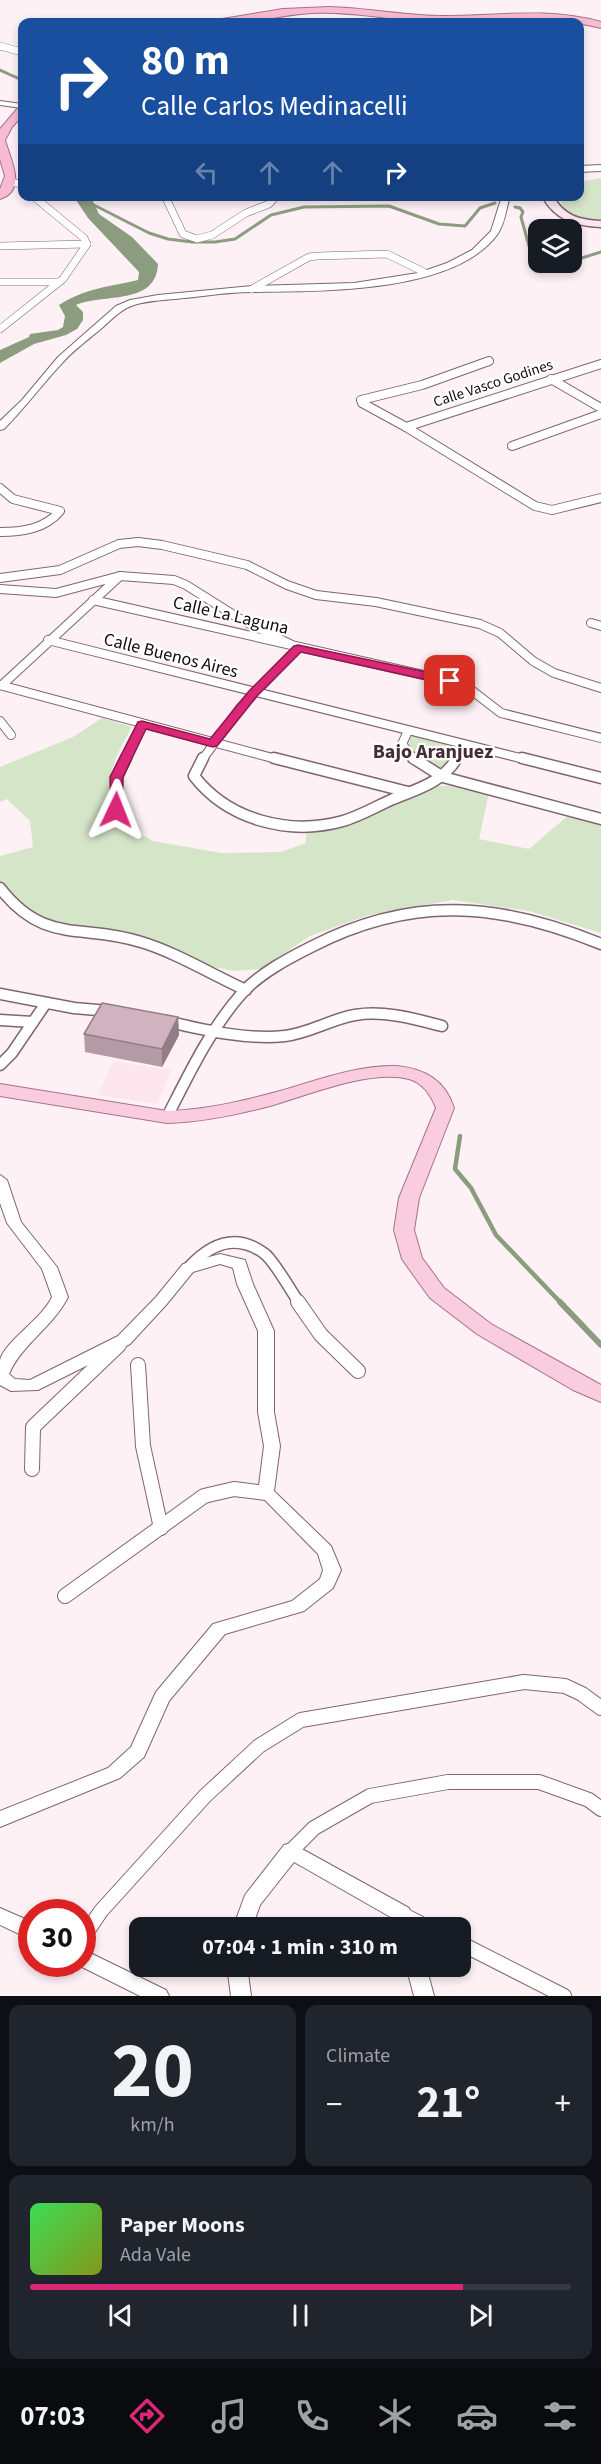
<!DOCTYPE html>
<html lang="en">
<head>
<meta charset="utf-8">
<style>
	body { margin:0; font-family:"Source Sans 3",sans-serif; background:#20242c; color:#f1f3f6; height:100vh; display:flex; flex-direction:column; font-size:22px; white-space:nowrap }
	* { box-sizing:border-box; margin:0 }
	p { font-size:20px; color:#9ea1a6 }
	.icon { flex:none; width:33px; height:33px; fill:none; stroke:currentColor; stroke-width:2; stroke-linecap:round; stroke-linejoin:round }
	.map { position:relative; height:1996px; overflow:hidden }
	.sheet { display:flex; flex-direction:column; gap:9px; padding:9px; background:#0d0f14; flex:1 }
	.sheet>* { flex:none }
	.banner { position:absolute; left:18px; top:18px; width:566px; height:183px; border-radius:12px; box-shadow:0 3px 9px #0003; background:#1a4fa0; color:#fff; overflow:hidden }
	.buttons { position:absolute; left:528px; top:219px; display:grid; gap:12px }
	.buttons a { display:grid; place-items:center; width:54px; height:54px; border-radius:12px; background:#171b24; box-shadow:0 3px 9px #0003; font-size:30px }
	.speed { position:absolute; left:18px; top:1899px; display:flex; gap:12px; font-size:30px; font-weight:700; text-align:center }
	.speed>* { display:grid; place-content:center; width:78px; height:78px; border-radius:50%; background:#171b24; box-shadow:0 3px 9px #0003; line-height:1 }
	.speed .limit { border:9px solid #d22; background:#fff; color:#111 }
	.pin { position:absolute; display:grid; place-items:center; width:51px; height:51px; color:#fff; margin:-26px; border-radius:12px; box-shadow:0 3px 9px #0006 }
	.me { position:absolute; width:66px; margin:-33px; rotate:2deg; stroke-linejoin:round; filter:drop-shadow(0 0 4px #0008) }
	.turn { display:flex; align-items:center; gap:21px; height:126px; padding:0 24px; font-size:27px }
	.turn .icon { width:78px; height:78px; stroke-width:2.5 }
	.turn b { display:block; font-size:42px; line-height:51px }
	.lanes { display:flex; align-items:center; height:57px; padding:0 24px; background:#0003; justify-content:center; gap:30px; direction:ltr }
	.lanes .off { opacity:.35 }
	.big { font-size:45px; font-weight:700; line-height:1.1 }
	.sheet .card { flex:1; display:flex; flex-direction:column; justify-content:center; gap:9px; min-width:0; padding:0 21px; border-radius:12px; background:#20242c }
	.sheet .dial { align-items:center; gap:0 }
	.dial b { font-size:78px; line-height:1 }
	.song { display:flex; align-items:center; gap:18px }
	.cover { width:72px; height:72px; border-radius:9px; background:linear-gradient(135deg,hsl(130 70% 55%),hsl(70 70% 35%)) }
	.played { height:6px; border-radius:3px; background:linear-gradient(90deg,#db2777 80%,#363941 80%) }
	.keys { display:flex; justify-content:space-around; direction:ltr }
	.heat { display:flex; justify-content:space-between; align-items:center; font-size:33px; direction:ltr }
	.sheet .tiles { flex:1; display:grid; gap:9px; grid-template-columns:1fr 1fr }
	.card:last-child { grid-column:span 2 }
	.trip { position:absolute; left:129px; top:1917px; width:342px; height:60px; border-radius:12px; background:#171b24; box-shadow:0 3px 9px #0003; font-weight:700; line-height:60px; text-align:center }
	.dock { display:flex; height:96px; justify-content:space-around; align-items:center; background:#090b0e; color:#9ea1a6 }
	.dock .icon { width:42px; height:42px }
	.dock .current { color:#db2777 }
	.dock b { font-size:27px; color:#f1f3f6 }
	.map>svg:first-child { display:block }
</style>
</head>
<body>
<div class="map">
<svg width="601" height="1996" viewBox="0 0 601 1996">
	<rect width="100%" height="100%" fill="#fef1f6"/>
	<!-- built -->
	<path fill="#fde5ee" d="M113 1061 171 1070 157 1104 98 1095Z"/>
	<!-- green -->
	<g fill="#d5e5c8">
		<path d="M601 178V219L581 218 565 211 559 197 579 196V182Z"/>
		<path d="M102 718 132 727C113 761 105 776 111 816L153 841 221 853 281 852 306 843V834L296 825 309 827 351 825 436 786 460 785 489 793 479 839 529 849 571 813 601 821V933L529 911 452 900 366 916 310 936 261 969 234 971 194 963 139 938 63 927 38 917 0 882V856L33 847 30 821 7 799 0 802V767L73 737Z"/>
		<path d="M412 735 455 744 458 747 441 772 417 758 407 742Z"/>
	</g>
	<!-- water -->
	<path fill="#8c9d7f" d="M74 197H91L99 214 132 237 158 264C156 306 104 293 76 305L83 312V320L77 329 66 335 34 344 0 363V350L29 337 30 334 58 330 63 327 65 316 59 305C86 288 108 287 138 280L139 272 88 218Z"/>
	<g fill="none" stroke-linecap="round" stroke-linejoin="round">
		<!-- stream-far2 -->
		<g stroke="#8c9d7f" stroke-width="3">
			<path d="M0 70 22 80"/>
			<path d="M88 202 149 233 168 239 192 242H215L235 239 271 215 304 207 389 206 439 224 465 226 480 208 495 203"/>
			<path d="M515 207 520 208 523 212 521 217 529 246 538 251"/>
			<path d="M572 261 601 252"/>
		</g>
		<!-- stream-far1 -->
		<path stroke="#8c9d7f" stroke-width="4.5" d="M460 1136 455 1169 471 1188 496 1235 561 1303"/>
		<!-- stream -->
		<path stroke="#8c9d7f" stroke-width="6" d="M560 1302 601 1345"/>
		<defs>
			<g id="minor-far3">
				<path d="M0 46 22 52"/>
				<path d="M10 182 22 184"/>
				<path d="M165 196 183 234 197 239 212 235 246 213 269 204 276 196"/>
				<path d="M0 246 87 244"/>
				<path d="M0 282H59"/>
				<path d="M252 289 309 257 317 256 387 254 424 272"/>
				<path d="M0 329 63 279 87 244 84 238 33 196"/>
			</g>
			<g id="minor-far2">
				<path d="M489 361 422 385 361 400 362 403 406 427 535 506 552 510 601 498"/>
				<path d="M551 379 601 408"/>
				<path d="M406 427 601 364"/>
				<path d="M512 446 601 414"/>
				<path d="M0 488 13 499 60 511C45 529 22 532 0 532"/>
				<path d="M0 578 60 570 119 544 138 542 162 545 247 565 287 585 316 595 376 602 480 624 500 633 533 661 554 673 601 688"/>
				<path d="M0 589 56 593 120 576"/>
				<path d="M93 600 450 681 466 686 501 713 601 738"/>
				<path d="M591 623 601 626"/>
				<path d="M48 640 528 760"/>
				<path d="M0 685 280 760"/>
				<path d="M2 685 120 576 174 580 186 585 240 619 298 648 240 708 202 760"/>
				<path d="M0 721 11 735"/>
				<path d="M408 731 402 744 414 760"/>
				<path d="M125 760 142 724"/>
				<path d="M456 760 465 745"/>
			</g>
			<g id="minor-far1">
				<path d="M203 758 194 776C228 820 289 836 343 821 360 816 377 806 393 799 418 789 443 782 457 758"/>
				<path d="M274 758 408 792"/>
				<path d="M413 758 443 777 601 819"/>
				<path d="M522 758 601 778"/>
				<path d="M116 810 117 777 126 758"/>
				<path d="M0 888C45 946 83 923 141 942 175 952 213 975 246 990"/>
				<path d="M0 994 74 1008 109 1011"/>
				<path d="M0 1020 33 1022"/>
				<path d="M166 1021C204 1030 245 1040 285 1036 310 1033 331 1019 355 1015 384 1010 415 1019 442 1026"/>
				<path d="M0 1065 12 1053 46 1003"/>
				<path d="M167 1117C189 1074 210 1029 243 992 261 973 287 959 311 947 411 895 499 902 601 944"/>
				<path d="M188 1268C210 1244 236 1232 265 1254 274 1261 292 1292 299 1303"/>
			</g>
			<g id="minor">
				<path d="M298 1302 321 1335 358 1371"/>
				<path d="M138 1365 143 1446 161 1528"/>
				<path d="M32 1469 33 1427 119 1345"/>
				<path d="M65 1596 204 1496 234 1489 266 1493"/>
				<path d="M291 1851 314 1828 370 1796 448 1782H539L589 1800 601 1809"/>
				<path d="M402 1914 429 1928"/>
				<path d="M82 1939 101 1911 205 1796 259 1746 301 1720 524 1682 565 1686 582 1694 601 1708"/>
				<path d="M460 1943 564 1996"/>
			</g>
			<g id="tertiary">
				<path d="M0 101 22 104V108L0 105Z"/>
				<path d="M601 165V171L579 172V166Z"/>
				<path d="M502 196H510C506 209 505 224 497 235 453 294 319 291 252 292 229 292 206 296 184 298 168 300 150 300 134 305 121 309 112 319 102 328 89 339 75 349 64 361 43 383 25 408 4 429L0 430V421L22 400 58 357 116 306 130 300 158 295 252 286 354 283 418 273 447 263 472 250 491 231Z"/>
				<path d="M0 1175 7 1180 21 1222 57 1267 68 1297C53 1327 22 1344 9 1374L15 1379 30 1380 118 1336 156 1297 183 1264 220 1254 245 1260 253 1284 274 1331V1412L280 1446 274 1491 331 1546 341 1570 333 1588 304 1611 225 1634 169 1701 144 1757 120 1778 0 1827V1811L108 1768 131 1747 156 1692 213 1624 292 1601 320 1579 323 1570 318 1554 258 1493 264 1446 258 1412V1331L237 1284 233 1268 220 1264 193 1272 166 1305 130 1344 38 1390 11 1391 0 1385C0 1377 0 1367 0 1360 5 1341 42 1319 52 1297L42 1269 7 1223 0 1203Z"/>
				<path d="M291 1843 409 1908 415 1928H396L394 1919 294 1862 260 1905 252 1928H233L245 1895 284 1845Z"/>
				<path d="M0 1908 32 1922V1940L0 1925Z"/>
				<path d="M82 1949 166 1990 169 1996H140L76 1964H82Z"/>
				<path d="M227 1966H247L251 1996H231Z"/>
				<path d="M406 1966H426L434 1996H414Z"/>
			</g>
			<path id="secondary" d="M542 196H553C564 216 580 220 601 221V227C575 226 555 220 542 196Z"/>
			<path id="primary" d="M397 1066C425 1069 445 1080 454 1108L419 1198 414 1230 422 1258 444 1288 491 1324 601 1385V1402L573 1390 477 1334 430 1298 402 1259 394 1230 399 1198 436 1108C431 1095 423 1083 409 1079 369 1069 309 1095 270 1106 236 1115 203 1122 167 1123L0 1096V1084L167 1111C206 1110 243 1101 280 1091 318 1080 357 1065 397 1066Z"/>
			<g id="trunk">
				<path d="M329 7C368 8 406 16 445 16 498 16 548 7 601 22V28C540 13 496 24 436 22 395 21 354 11 313 13 281 14 248 26 217 22L222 19 283 9Z"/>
				<path d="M22 107V116L12 127 5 140C10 159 28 190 0 199V189L5 176 0 159V129L18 108Z"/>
			</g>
		</defs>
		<!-- minor-far3 casing -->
		<use href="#minor-far3" stroke="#806570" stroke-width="8"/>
		<!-- minor-far2 casing -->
		<use href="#minor-far2" stroke="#806570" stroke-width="10"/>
		<!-- minor-far1 casing -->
		<use href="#minor-far1" stroke="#806570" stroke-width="13"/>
		<!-- minor casing -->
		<use href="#minor" stroke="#806570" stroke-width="16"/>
		<!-- tertiary casing -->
		<use href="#tertiary" stroke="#806570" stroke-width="2"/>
		<!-- secondary casing -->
		<use href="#secondary" stroke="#806570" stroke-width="3"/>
		<!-- primary casing -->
		<use href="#primary" stroke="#a77288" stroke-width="2"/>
		<!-- trunk casing -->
		<use href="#trunk" stroke="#a77288" stroke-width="2"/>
		<!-- minor-far3 -->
		<use href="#minor-far3" stroke="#fff" stroke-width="7"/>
		<!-- minor-far2 -->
		<use href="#minor-far2" stroke="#fff" stroke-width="8"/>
		<!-- minor-far1 -->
		<use href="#minor-far1" stroke="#fff" stroke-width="10"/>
		<!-- minor -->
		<use href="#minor" stroke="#fff" stroke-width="14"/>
		<!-- tertiary -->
		<use href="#tertiary" fill="#fff" fill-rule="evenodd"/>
		<!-- secondary -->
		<use href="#secondary" fill="#fce6ef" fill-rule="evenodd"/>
		<!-- primary -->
		<use href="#primary" fill="#faccdf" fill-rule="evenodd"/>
		<!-- trunk -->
		<use href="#trunk" fill="#f8bbd4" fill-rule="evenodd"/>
	</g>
	<!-- wall -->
	<g fill="#b49aa4">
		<path d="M290 196H328V197L290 198Z"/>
		<path d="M178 1017 179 1035 162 1067 85 1052 84 1034Z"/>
	</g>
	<!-- shaded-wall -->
	<path fill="#927d86" d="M178 1017 179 1035 162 1067V1049Z"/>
	<!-- building -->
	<path fill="#d1b3bf" stroke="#927d86" stroke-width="1.5" d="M102 1003 178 1017 162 1049 84 1034Z"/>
	<!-- route -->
	<path fill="#db2777" stroke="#8e194d" stroke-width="1.5" d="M298 645 450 677 456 681 450 685 301 652 257 696 217 746 213 747 146 729 123 777 122 810 116 814 111 813 110 777 138 722 142 721 210 739 249 691 294 646Z"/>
	<g text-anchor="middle" stroke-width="4.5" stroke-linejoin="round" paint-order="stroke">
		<!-- far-street labels -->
		<g font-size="15" fill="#13090d" stroke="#fff">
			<text transform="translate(493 383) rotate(-18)" y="5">Calle Vasco Godines</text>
		</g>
		<!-- street labels -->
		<g font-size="18" fill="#13090d" stroke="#fff">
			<text transform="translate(231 615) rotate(13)" y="6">Calle La Laguna</text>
			<text transform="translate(171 655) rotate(14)" y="6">Calle Buenos Aires</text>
		</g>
		<!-- neighbourhood labels -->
		<g font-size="20" font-weight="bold" fill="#452d37" stroke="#fff">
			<text x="433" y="758">Bajo Aranjuez</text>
		</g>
	</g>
</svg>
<div class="buttons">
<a><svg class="icon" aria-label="layers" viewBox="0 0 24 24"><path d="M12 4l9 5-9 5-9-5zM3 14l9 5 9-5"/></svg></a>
</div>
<div class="speed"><div class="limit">30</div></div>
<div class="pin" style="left:450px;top:681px;background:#d93025"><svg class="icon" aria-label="arrive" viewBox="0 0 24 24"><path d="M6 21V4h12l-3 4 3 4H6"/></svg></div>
<svg class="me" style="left:116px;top:810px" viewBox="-20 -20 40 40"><path d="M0-17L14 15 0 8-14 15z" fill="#db2777" stroke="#fff" stroke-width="4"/></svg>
<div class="trip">07:04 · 1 min · 310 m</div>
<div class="banner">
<div class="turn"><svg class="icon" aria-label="right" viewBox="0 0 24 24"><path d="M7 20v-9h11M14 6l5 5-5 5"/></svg><div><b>80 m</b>Calle Carlos Medinacelli</div></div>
<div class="lanes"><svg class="icon off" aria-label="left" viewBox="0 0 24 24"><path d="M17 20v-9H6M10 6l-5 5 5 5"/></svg><svg class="icon off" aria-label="ahead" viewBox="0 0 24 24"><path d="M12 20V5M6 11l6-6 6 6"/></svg><svg class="icon off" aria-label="ahead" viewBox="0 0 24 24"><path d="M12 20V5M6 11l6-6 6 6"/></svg><svg class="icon" aria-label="right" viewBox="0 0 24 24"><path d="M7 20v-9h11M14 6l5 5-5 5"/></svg></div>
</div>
</div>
<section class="sheet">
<div class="tiles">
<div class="card dial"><b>20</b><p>km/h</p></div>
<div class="card"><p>Climate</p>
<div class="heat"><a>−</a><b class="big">21°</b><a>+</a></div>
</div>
<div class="card">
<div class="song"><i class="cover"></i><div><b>Paper Moons</b><p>Ada Vale</p></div></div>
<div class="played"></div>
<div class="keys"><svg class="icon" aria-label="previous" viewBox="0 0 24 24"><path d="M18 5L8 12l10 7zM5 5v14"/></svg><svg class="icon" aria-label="pause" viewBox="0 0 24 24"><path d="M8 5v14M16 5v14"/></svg><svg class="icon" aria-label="next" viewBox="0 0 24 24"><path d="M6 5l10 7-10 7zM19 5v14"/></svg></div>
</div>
</div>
</section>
<nav class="dock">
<b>07:03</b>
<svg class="icon current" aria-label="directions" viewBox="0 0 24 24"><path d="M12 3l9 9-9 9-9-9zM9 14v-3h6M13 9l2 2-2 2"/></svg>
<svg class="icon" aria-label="music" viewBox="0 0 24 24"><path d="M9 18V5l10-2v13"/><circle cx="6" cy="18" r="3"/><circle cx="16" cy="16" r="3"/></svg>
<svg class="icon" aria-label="phone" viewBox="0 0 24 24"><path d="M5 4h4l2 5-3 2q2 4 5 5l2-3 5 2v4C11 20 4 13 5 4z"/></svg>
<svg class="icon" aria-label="climate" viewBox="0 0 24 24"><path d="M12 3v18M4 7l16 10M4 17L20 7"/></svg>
<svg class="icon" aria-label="car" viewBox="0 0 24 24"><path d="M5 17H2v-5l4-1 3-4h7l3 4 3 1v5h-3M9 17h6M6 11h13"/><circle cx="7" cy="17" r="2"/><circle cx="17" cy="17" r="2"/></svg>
<svg class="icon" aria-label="filters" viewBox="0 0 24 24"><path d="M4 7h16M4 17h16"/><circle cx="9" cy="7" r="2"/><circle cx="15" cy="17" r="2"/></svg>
</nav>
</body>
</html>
